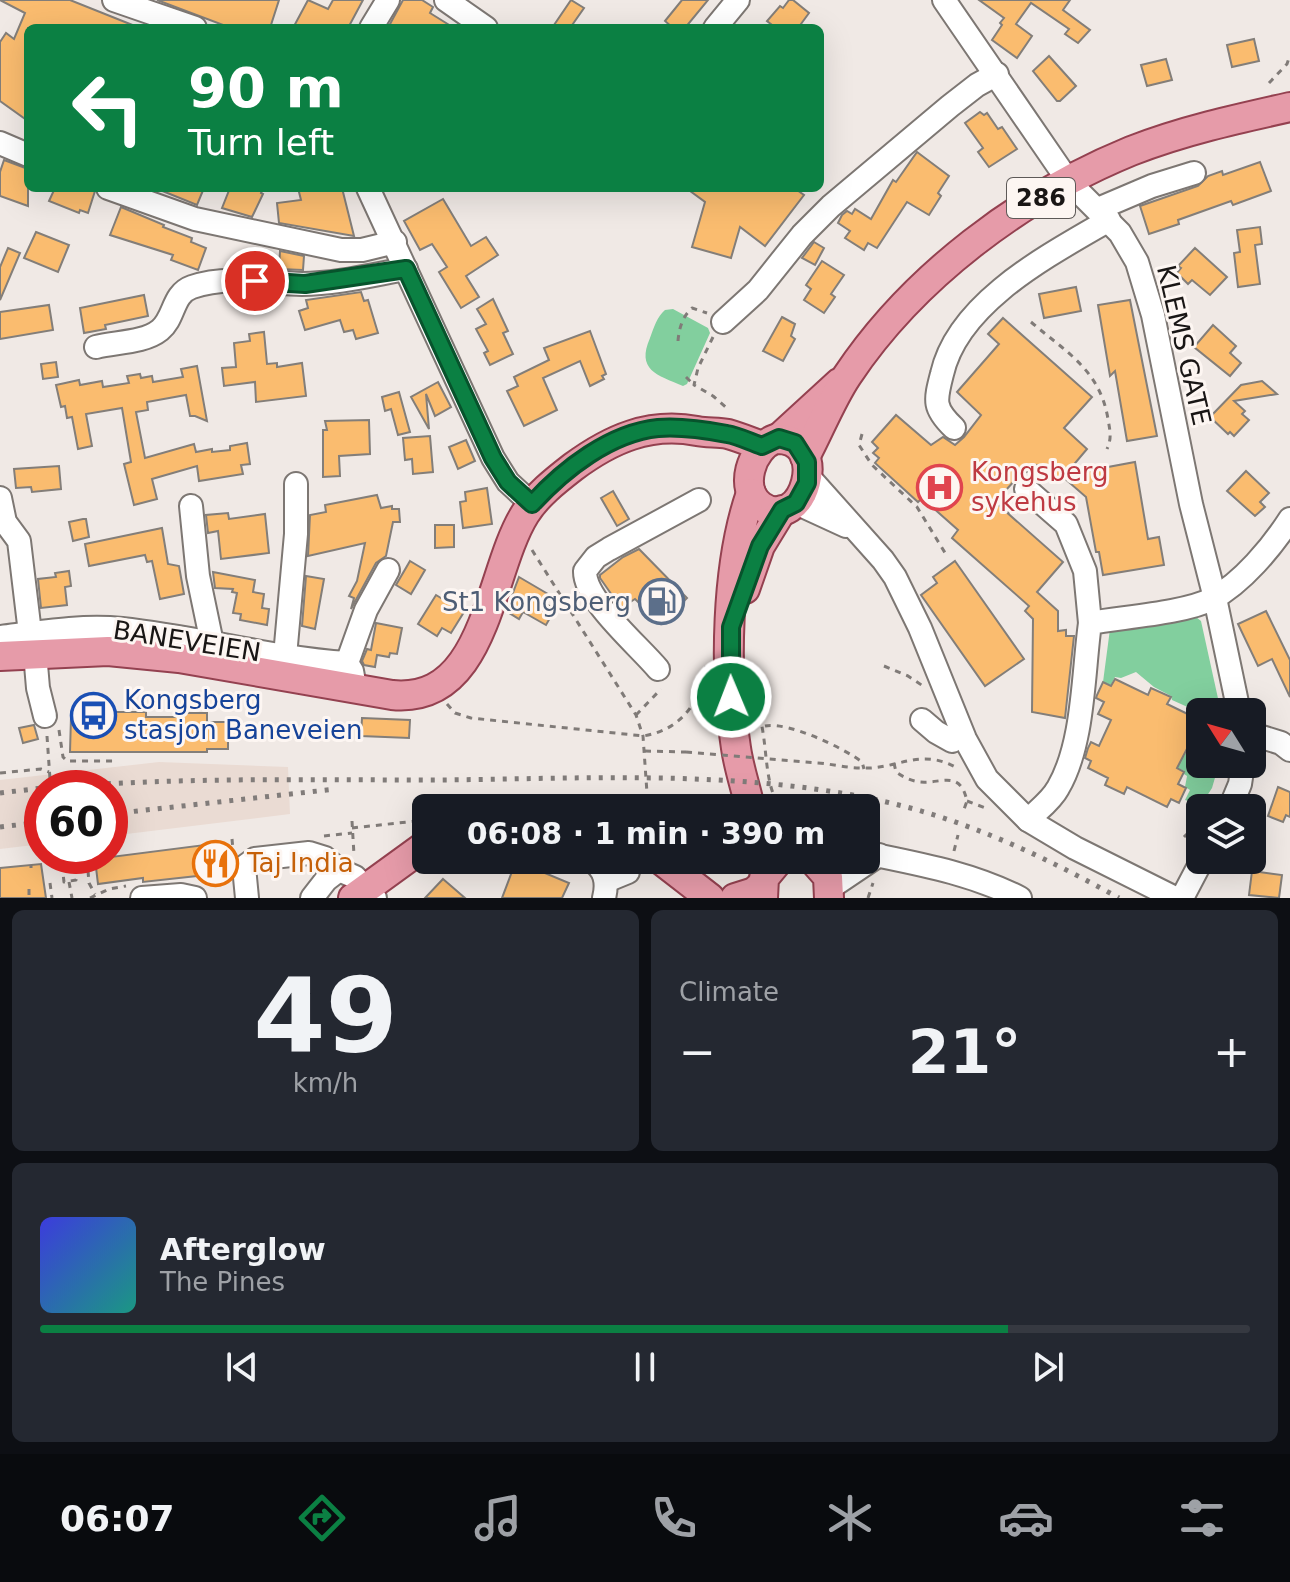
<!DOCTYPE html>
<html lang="en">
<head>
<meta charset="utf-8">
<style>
	body { margin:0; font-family:"DejaVu Sans",sans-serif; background:#242831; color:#f1f3f6; height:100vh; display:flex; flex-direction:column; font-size:30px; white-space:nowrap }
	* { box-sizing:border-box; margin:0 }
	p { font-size:26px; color:#9ea1a6 }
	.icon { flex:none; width:44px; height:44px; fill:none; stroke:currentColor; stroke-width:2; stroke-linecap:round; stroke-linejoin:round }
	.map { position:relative; height:898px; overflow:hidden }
	.drawer { display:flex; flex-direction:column; gap:12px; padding:12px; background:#0d0f14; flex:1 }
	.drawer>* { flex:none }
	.guide { position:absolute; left:24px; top:24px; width:800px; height:168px; border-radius:12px; box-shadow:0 8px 32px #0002; background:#0b8043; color:#fff; overflow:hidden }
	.needle { width:52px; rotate:307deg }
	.tools { position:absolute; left:1186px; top:698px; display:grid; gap:16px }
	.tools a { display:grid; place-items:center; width:80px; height:80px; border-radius:12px; background:#171b24; box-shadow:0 8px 32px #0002; font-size:40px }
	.speed { position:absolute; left:24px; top:770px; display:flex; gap:16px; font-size:40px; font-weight:700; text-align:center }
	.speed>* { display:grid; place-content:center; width:104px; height:104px; border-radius:50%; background:#171b24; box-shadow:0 8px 32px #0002; line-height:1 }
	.speed .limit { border:12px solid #d22; background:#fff; color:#111 }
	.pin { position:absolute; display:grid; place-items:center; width:68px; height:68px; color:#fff; margin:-34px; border:4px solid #fff; border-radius:50%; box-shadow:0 2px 8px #0007 }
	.me { position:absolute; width:88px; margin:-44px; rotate:359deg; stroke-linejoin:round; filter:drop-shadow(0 0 6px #0008) }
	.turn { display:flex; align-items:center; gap:28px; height:168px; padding:0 32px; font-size:36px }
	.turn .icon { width:104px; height:104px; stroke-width:2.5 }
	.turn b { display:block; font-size:56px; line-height:68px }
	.big { font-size:60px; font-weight:700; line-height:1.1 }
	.drawer .widget { flex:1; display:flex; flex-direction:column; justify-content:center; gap:12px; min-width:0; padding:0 28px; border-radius:12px; background:#242831 }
	.drawer .dial { align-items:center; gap:0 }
	.dial b { font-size:104px; line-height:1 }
	.song { display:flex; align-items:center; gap:24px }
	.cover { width:96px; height:96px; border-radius:12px; background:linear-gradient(135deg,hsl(240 70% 55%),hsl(170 70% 35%)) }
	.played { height:8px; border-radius:4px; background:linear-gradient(90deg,#0b8043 80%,#363941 80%) }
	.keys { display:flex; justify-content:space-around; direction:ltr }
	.heat { display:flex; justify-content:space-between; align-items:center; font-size:44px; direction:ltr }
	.drawer .tiles { flex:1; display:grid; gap:12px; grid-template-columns:1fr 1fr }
	.widget:last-child { grid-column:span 2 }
	.trip { position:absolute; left:412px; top:794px; width:468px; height:80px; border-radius:12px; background:#171b24; box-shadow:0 8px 32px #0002; font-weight:700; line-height:80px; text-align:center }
	.tab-bar { display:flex; height:128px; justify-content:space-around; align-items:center; background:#090b0e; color:#9ea1a6 }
	.tab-bar .icon { width:56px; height:56px }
	.tab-bar .selected { color:#0b8043 }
	.tab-bar b { font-size:36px; color:#f1f3f6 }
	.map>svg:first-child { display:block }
</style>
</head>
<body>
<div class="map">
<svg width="1290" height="898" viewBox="0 0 1290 898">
	<rect width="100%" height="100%" fill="#f0e9e5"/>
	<!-- built -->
	<path fill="#eadbd3" d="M159 762 288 767 290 814 110 836V788H42V844L0 849V780Z"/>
	<!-- green -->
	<g fill="#82cf9e">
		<path d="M673 309 708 328 710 333 687 384 683 386C657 375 636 370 650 338 654 327 657 317 665 310Z"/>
		<path d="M1196 617 1201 621 1221 712H1200V719L1193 716 1192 709 1172 700 1171 696 1154 687 1136 672 1121 678 1115 677 1111 685 1103 682 1110 629Z"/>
		<path d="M1153 741 1184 756 1186 752 1200 754V764H1219L1212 788 1196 813 1187 808 1188 801 1185 800 1190 790 1185 787 1187 776 1184 774V771L1148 753Z"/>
	</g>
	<!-- building -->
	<g fill="#fabc6f" stroke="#837e79" stroke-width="2">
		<path d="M0 0H70L140 28H28V121L0 101V42L6 33 14 39 25 13Z"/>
		<path d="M157 0H279L270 28H231Z"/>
		<path d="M308 0 328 9 333 0H363L348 28H293Z"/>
		<path d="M403 0H422L433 7 430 13 454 28H396L390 24Z"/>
		<path d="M571 0 584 8 570 28H552Z"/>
		<path d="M682 0H708L685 28H673L665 21Z"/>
		<path d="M789 0H793L809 13 798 28H776L767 21 780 6 783 8Z"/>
		<path d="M979 0H1070L1063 10 1090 30 1078 43 1065 34 1069 29 1031 3 1016 24 1032 36 1017 58 992 40 1002 25 1000 23 1004 18Z"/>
		<path d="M1254 39 1259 61 1232 67 1227 45Z"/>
		<path d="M1049 56 1076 86 1060 101H1057L1033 71Z"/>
		<path d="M1166 59 1172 80 1147 86 1141 65Z"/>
		<path d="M980 112 984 115 987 113 998 129 1002 127 1017 149 989 167 978 152 983 148 965 123Z"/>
		<path d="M917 152 949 176 938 193 941 196 929 215 907 202 877 248 868 243 864 250 845 238 850 231 838 223 842 215 847 211 852 214 855 209 871 219 893 180 896 182Z"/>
		<path d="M4 160 28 169V206L0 196V172Z"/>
		<path d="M1260 162 1271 191 1233 205 1231 201 1178 220 1179 224 1149 234 1140 206 1198 186 1208 176 1222 171 1223 175Z"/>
		<path d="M55 188H86L95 191 88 213 80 210 79 213 49 201Z"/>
		<path d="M155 188H204L197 205Z"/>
		<path d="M230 188H263L261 193 263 194 252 217 222 208Z"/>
		<path d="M298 188H342L354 236 279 223 277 203 301 200Z"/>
		<path d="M686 188H794L804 195 765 246 740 227 731 258 692 247 705 202Z"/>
		<path d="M443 199 471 246 486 237 498 255 466 276 479 297 461 308 439 272 447 267 432 244 420 250 404 221Z"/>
		<path d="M121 207 164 225 163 227 192 238 191 242 206 248 198 270 171 260 173 255 110 235Z"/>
		<path d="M1260 227 1262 244 1255 245 1260 284 1238 287 1234 253 1240 252 1237 230Z"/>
		<path d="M36 232 69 245 58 272 24 258Z"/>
		<path d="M814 242 824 248 815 265 802 258Z"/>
		<path d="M8 248 20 253 0 300V267Z"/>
		<path d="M1195 248 1227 277 1210 295 1192 280 1188 284 1177 273 1181 268 1178 266Z"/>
		<path d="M280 251 304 256 303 270 279 269Z"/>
		<path d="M822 261 844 275 831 294 835 297 824 313 804 300 811 289 806 285Z"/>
		<path d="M1076 287 1081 311 1044 318 1039 294Z"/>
		<path d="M361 292 364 301 368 300 378 333 356 339 353 330 344 332 340 320 305 330 299 311 308 308 306 300Z"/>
		<path d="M144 295 148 316 105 325 106 329 84 333 80 308Z"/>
		<path d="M493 299 508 331 503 333 513 354 490 365 484 353 488 351 476 329 486 324 477 309Z"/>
		<path d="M1130 300 1157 436 1127 441 1115 371 1110 376 1098 305Z"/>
		<path d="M49 305 53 330 0 339V312Z"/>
		<path d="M782 317 795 324 791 336 795 339 783 361 763 351Z"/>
		<path d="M1003 318 1092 397 1064 428 1087 449 1065 475 1135 462 1148 539 1159 537 1164 565 1103 575 1099 552H1096L1086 497 1063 477 1059 481 1037 465 1016 479 995 502 1063 562 1037 592 1058 611V631L1066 630V636H1074L1065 718 1032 712 1033 619 1025 611 1029 606 952 538 958 530 922 498 918 502 875 463 879 458 873 453 878 448 872 442 896 415 931 445 943 437 955 445 964 437 981 415 957 392 999 344 988 334Z"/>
		<path d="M1213 325 1236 346 1230 353 1241 363 1230 376 1194 347Z"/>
		<path d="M590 331 606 374 602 376 604 379 590 386 580 361 543 378 557 410 524 426 507 391 518 386 514 377 549 360 544 348Z"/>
		<path d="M264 332 267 364 277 363V367L302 363 306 396 256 402 255 382 224 386 222 368 236 367 234 343 250 341 249 334Z"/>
		<path d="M56 362 58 377 43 379 41 364Z"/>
		<path d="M197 366 207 421 195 416H190L186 395 147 402 148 410 136 412 145 458 194 444 196 452 212 449V452L230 450V446L247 443 250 464 241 465 243 474 199 481 197 466 152 479 157 499 134 505 124 464 131 462 122 408 86 414 92 446 78 449 72 417 67 418 65 406 61 407 56 385 79 380 80 385 102 381 103 387 129 383 127 376 140 374 141 378 152 376 153 382 183 377 181 369Z"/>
		<path d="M1262 381 1277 394 1234 401 1245 411 1242 414 1249 420 1234 436 1230 432 1228 434 1210 417 1241 385Z"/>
		<path d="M438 382 451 407 435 416 426 394 429 429 411 397Z"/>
		<path d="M399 392 410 432 398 435 391 409 385 411 382 397Z"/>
		<path d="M369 420 370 454 339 456 340 476 323 477V430H327L325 421Z"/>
		<path d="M430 436 433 472 413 474 412 459 405 460 403 438Z"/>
		<path d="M466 440 475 461 458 469 449 447Z"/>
		<path d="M59 466 61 489 32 492 31 487 16 488 14 469Z"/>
		<path d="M1246 471 1269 493 1260 502 1265 507 1255 516 1227 491Z"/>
		<path d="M487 488 492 524 463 528 460 502 466 501 465 492Z"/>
		<path d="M613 491 629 519 617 526 601 498Z"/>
		<path d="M377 495 381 508 392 506V509H399L400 522H393L386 556 376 563 351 609 354 598 349 596 357 581 365 543 308 556 310 515 326 512 325 505Z"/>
		<path d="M228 513 229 519 265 514 269 553 221 559 218 531 208 533 206 515Z"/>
		<path d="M83 519H86L89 537 73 541 69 522Z"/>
		<path d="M435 525H454V547L435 548Z"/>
		<path d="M162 528 168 564 179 566 184 594 160 599 152 561 147 562 145 555 89 566 85 544Z"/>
		<path d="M639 549 687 598 661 624 635 599 621 608 600 578V575L623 557Z"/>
		<path d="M410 561 425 570 411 594 396 585Z"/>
		<path d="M955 561 1024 659 985 686 921 595 937 583 933 577Z"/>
		<path d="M69 571 71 586 65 587 67 605 41 608 38 579 56 577 55 573Z"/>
		<path d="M213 572 255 580 253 592 264 594 262 608 269 609 267 625 240 620 241 614 233 613 237 593 232 592 233 589 215 588Z"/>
		<path d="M306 576 324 579 315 629 302 626Z"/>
		<path d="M519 577 548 594 543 602 555 609 546 625 523 612 519 619 506 611Z"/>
		<path d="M436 595 464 612 451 633 442 628 437 636 418 624Z"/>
		<path d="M1266 611 1290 660V697L1272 659 1258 666 1238 624Z"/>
		<path d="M376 623 402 628 397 654 390 653 389 657 377 655 375 667 364 665 362 661 367 649 371 650Z"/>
		<path d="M1115 679 1148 695 1151 688 1171 697 1167 704 1200 720V749L1190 743 1177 768 1184 772 1178 784 1186 788 1179 803 1171 799 1167 807 1127 787 1124 794 1105 785 1108 778 1088 768 1091 761 1085 758 1088 748 1091 742 1099 746 1111 720 1098 714 1104 702 1096 698 1097 695 1103 682 1111 686Z"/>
		<path d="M102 712H146V717H175V713H207V722H228V749H207V752H70L71 717H102Z"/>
		<path d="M362 718 410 720 409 738 361 736Z"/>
		<path d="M34 725 38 739 23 743 19 728Z"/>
		<path d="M1278 787 1290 792V817L1286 815 1283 822 1268 816Z"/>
		<path d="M220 843 224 873 143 882V878L98 884 95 859Z"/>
		<path d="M516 861 569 883 562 898H502Z"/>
		<path d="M41 864 46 898H0V868Z"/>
		<path d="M1252 871 1282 875 1279 898 1249 895Z"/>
		<path d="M443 879 465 898H425Z"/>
	</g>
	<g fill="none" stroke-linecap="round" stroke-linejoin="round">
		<defs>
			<g id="minor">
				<path d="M114 0 195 28"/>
				<path d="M446 0 486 28"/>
				<path d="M944 0 1069 182 1120 233 1137 262 1153 315 1191 504 1215 598 1239 712"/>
				<path d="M371 28 388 0"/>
				<path d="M715 28 738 0"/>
				<path d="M0 143 28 155"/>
				<path d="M108 188 195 219 341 250H362L395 242"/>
				<path d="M368 188 493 458 508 482 532 504"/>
				<path d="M1098 209 1152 186 1194 173"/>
				<path d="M723 322 758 290 802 235 831 206 950 106 977 85 997 74"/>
				<path d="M96 347C115 342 144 343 160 330 175 318 172 294 192 287 227 275 266 283 302 284 336 284 372 275 406 269"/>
				<path d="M954 428C933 408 935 401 942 374 958 302 1049 255 1109 220"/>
				<path d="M808 476 883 560 895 577 920 628 965 739 987 779 1028 820 1075 848 1175 898"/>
				<path d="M1026 489 1066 524 1085 571 1090 623"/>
				<path d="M0 498 5 522 19 541 30 633"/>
				<path d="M796 503 846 526"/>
				<path d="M191 506 198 576 212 643"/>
				<path d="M0 637C40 632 82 625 122 629 198 637 271 658 347 663L352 671 355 687"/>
				<path d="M35 653 38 688 45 716"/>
				<path d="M285 656 296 534V484"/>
				<path d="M347 663 366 610 388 570"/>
				<path d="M658 669C639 646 584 600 585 571L596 557 609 549 699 500"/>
				<path d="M922 720 936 732 952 741"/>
				<path d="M1252 734 1281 743 1290 750"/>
				<path d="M1230 808 1240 784 1243 764"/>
				<path d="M1028 820C1038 810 1051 801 1058 788 1084 744 1083 673 1090 623 1123 617 1185 613 1212 599 1242 583 1272 547 1290 519"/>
				<path d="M866 853C919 864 971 873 1020 898"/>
				<path d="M591 860C605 869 608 882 604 898"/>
				<path d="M606 881 628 872"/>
				<path d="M830 888 879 855"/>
				<path d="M142 898 181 895 195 898"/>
				<path d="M247 898 244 867 255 859 309 853 325 858 339 870 355 877 375 898"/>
				<path d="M312 898 326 880 339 870"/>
				<path d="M1182 898 1202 860"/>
			</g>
			<g id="major">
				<path d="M779 438 839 383"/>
				<path d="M775 439C833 436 804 536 761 506 738 489 751 448 775 439Z"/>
				<path d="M805 457C819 431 831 400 847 376 913 277 1021 196 1131 151 1182 131 1236 119 1290 107"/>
				<path d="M745 589 760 546 782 510"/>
				<path d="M0 656 108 651 179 658 392 695C487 704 488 573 525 514 537 495 555 481 573 467 611 439 649 422 697 431 707 433 718 432 728 434 739 437 751 442 762 446"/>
				<path d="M750 808C746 788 739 769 736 748 724 673 726 565 751 493"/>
				<path d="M661 860 710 898"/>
				<path d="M813 860 828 877 829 898"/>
				<path d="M353 898 426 845"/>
				<path d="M735 898 754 892 762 885"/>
				<path d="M763 898 764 878 779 860"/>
			</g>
		</defs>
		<!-- minor casing -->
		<use href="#minor" stroke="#7d7773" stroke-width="26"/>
		<!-- major casing -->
		<use href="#major" stroke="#944150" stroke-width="32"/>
		<!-- path -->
		<g stroke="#807b78" stroke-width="3" stroke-dasharray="6 6" stroke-linecap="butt">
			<path d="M1269 83 1287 64 1290 55"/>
			<path d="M1031 322C1066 352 1100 370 1108 419 1110 431 1112 438 1107 449"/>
			<path d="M713 337 698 368 694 385 713 396 729 410"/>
			<path d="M678 341C679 329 682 317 692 308L707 313"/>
			<path d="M686 377 694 385"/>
			<path d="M862 434 859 445 872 465 917 507 947 556"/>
			<path d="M1008 513 1014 505"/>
			<path d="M532 550 636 715 643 736 647 793 654 808"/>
			<path d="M884 666 908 676 923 686"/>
			<path d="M447 704 455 713 471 718 643 736C681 730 700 703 706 666"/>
			<path d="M755 704C770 735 761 783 781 808"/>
			<path d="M636 715 661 689"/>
			<path d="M765 726C787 721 844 748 862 762L864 769"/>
			<path d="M59 730 63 757 67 761H115"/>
			<path d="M47 736 50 779"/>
			<path d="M645 751 686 752"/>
			<path d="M818 763C832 764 847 768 861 768 898 770 920 746 959 769"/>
			<path d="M894 763 896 772C903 777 911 781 920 782 941 784 960 769 967 801L963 812"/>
			<path d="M0 773 41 769 49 772"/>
			<path d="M110 799H115"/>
			<path d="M967 801 988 809"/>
			<path d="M473 808C521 799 574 799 622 808"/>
			<path d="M352 821 354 855"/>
			<path d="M352 828 426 820"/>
			<path d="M324 836 352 833"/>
			<path d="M1184 837 1200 821"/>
			<path d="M232 839 233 850"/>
			<path d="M954 851 958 835"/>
			<path d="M87 859 89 883 95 894"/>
			<path d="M31 865V868"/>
			<path d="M62 865 64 882 76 880 73 861"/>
			<path d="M202 880 226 877"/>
			<path d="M69 882 72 898"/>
			<path d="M50 883 52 898"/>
			<path d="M29 889V898"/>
			<path d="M90 898 109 889 126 886"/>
			<path d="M868 898 873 883"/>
		</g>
		<!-- minor -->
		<use href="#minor" stroke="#fff" stroke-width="22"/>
		<!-- major -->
		<use href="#major" stroke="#e69ba9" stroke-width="28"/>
		<!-- rail -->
		<g stroke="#817c7a" stroke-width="5" stroke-dasharray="4 8" stroke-linecap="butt">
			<path d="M47 788C176 777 304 780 433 780 591 779 761 767 914 809 986 829 1054 862 1119 898"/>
			<path d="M0 793 42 788"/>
			<path d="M110 814 336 789"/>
			<path d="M0 827 42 822"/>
		</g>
		<!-- path-bridge -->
		<path stroke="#807b78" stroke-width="3" stroke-dasharray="6 6" stroke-linecap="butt" d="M686 752 818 763"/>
	</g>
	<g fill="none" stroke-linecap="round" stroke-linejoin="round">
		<defs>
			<path id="route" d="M255 281 305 284 406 269 493 458 508 482 532 504C564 469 610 433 658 428 680 426 706 430 727 434 739 436 750 442 762 446L779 438 795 443 807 462V483L796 503 782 510 760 546 731 627V697"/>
		</defs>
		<!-- route casing -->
		<use href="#route" stroke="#07532c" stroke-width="20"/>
		<!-- route -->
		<use href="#route" stroke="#0b8043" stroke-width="14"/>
	</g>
	<!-- icons -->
	<defs>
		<symbol id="hospital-ring" viewBox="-11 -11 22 22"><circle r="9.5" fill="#fdf6f2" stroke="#e0444e" stroke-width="1.5"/><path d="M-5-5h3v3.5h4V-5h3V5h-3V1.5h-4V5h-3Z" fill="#e0444e"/></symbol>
		<symbol id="fuel-ring" viewBox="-11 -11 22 22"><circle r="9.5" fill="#fdf6f2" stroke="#5c6f8a" stroke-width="1.5"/><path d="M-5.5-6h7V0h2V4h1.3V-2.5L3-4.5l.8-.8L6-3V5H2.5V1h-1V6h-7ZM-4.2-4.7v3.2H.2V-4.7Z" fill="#5c6f8a"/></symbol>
		<symbol id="bus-ring" viewBox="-11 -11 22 22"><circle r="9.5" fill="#fdf6f2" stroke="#1a4fb4" stroke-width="1.5"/><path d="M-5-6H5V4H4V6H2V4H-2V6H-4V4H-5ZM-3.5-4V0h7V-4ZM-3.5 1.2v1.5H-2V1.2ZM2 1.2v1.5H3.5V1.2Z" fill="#1a4fb4"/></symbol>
		<symbol id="restaurant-ring" viewBox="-11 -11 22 22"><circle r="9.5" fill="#fdf6f2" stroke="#e8710a" stroke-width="1.5"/><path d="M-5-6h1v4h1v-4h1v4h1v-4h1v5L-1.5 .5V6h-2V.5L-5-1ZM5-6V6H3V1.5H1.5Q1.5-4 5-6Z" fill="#e8710a"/></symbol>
	</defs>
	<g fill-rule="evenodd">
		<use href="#hospital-ring" x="914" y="462" width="51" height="51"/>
		<use href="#fuel-ring" x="636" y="576" width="51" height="51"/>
		<use href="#bus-ring" x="68" y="690" width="51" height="51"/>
		<use href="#restaurant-ring" x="190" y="838" width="51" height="51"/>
	</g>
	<g text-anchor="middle" stroke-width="6" stroke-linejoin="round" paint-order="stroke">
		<!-- shield labels -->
		<rect fill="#fdf6f2" stroke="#5d5957" stroke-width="2" x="1007" y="178" width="68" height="40" rx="6"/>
		<g font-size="24" font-weight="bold" fill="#191615">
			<text x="1041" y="206">286</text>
		</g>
		<!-- street labels -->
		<g font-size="26" fill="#191615" stroke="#fdf6f2">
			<text transform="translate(1184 345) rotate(77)" y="9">KLEMS GATE</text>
			<text transform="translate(187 641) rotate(9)" y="9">BANEVEIEN</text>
		</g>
		<!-- health labels -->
		<g font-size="26" fill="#be3a42" stroke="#fdf6f2" text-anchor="start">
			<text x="971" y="481">Kongsberg<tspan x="971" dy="30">sykehus</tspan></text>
		</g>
		<!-- service labels -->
		<g font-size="26" fill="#4e5e75" stroke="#fdf6f2" text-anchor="end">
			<text x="631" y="611">St1 Kongsberg</text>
		</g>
		<!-- transit labels -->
		<g font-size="26" fill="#164399" stroke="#fdf6f2" text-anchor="start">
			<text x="124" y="709">Kongsberg<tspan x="124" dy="30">stasjon Baneveien</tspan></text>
		</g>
		<!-- food labels -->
		<g font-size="26" fill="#c56008" stroke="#fdf6f2" text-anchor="start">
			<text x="247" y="872">Taj India</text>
		</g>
	</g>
</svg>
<div class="tools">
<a><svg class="needle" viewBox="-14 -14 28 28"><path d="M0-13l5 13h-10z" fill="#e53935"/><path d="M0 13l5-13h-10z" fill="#9ea1a6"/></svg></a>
<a><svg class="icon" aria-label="layers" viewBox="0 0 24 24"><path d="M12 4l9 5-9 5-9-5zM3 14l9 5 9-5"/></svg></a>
</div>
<div class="speed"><div class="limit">60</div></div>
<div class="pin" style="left:255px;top:281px;background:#d93025"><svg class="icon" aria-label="arrive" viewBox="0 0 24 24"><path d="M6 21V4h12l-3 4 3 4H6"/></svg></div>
<svg class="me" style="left:731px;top:697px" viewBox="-20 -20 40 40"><circle r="17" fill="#0b8043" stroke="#fff" stroke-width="3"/><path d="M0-11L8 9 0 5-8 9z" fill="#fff"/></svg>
<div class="trip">06:08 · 1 min · 390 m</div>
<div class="guide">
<div class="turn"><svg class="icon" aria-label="left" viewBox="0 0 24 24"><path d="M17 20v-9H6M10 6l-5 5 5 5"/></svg><div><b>90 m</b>Turn left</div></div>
</div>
</div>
<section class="drawer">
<div class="tiles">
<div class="widget dial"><b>49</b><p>km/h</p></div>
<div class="widget"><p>Climate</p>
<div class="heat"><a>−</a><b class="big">21°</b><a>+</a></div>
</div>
<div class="widget">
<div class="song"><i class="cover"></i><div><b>Afterglow</b><p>The Pines</p></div></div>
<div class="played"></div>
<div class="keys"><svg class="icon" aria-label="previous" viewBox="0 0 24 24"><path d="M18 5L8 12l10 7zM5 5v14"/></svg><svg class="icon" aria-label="pause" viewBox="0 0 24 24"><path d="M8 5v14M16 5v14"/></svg><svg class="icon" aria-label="next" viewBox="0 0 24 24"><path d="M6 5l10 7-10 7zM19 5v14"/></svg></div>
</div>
</div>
</section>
<nav class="tab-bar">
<b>06:07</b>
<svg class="icon selected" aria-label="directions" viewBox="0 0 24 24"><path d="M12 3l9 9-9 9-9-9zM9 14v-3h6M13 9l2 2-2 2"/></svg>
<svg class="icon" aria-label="music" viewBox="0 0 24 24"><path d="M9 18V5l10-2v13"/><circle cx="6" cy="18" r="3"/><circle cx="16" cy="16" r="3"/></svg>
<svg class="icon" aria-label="phone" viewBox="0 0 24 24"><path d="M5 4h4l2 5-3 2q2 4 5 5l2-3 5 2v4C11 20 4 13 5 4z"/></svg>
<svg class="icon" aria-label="climate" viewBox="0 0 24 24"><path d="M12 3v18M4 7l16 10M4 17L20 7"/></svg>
<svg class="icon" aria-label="car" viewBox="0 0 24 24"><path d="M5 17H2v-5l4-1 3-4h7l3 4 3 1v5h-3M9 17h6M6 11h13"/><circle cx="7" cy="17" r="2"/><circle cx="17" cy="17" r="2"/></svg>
<svg class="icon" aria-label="filters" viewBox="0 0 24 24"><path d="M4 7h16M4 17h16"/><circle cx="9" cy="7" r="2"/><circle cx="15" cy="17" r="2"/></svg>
</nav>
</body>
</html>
